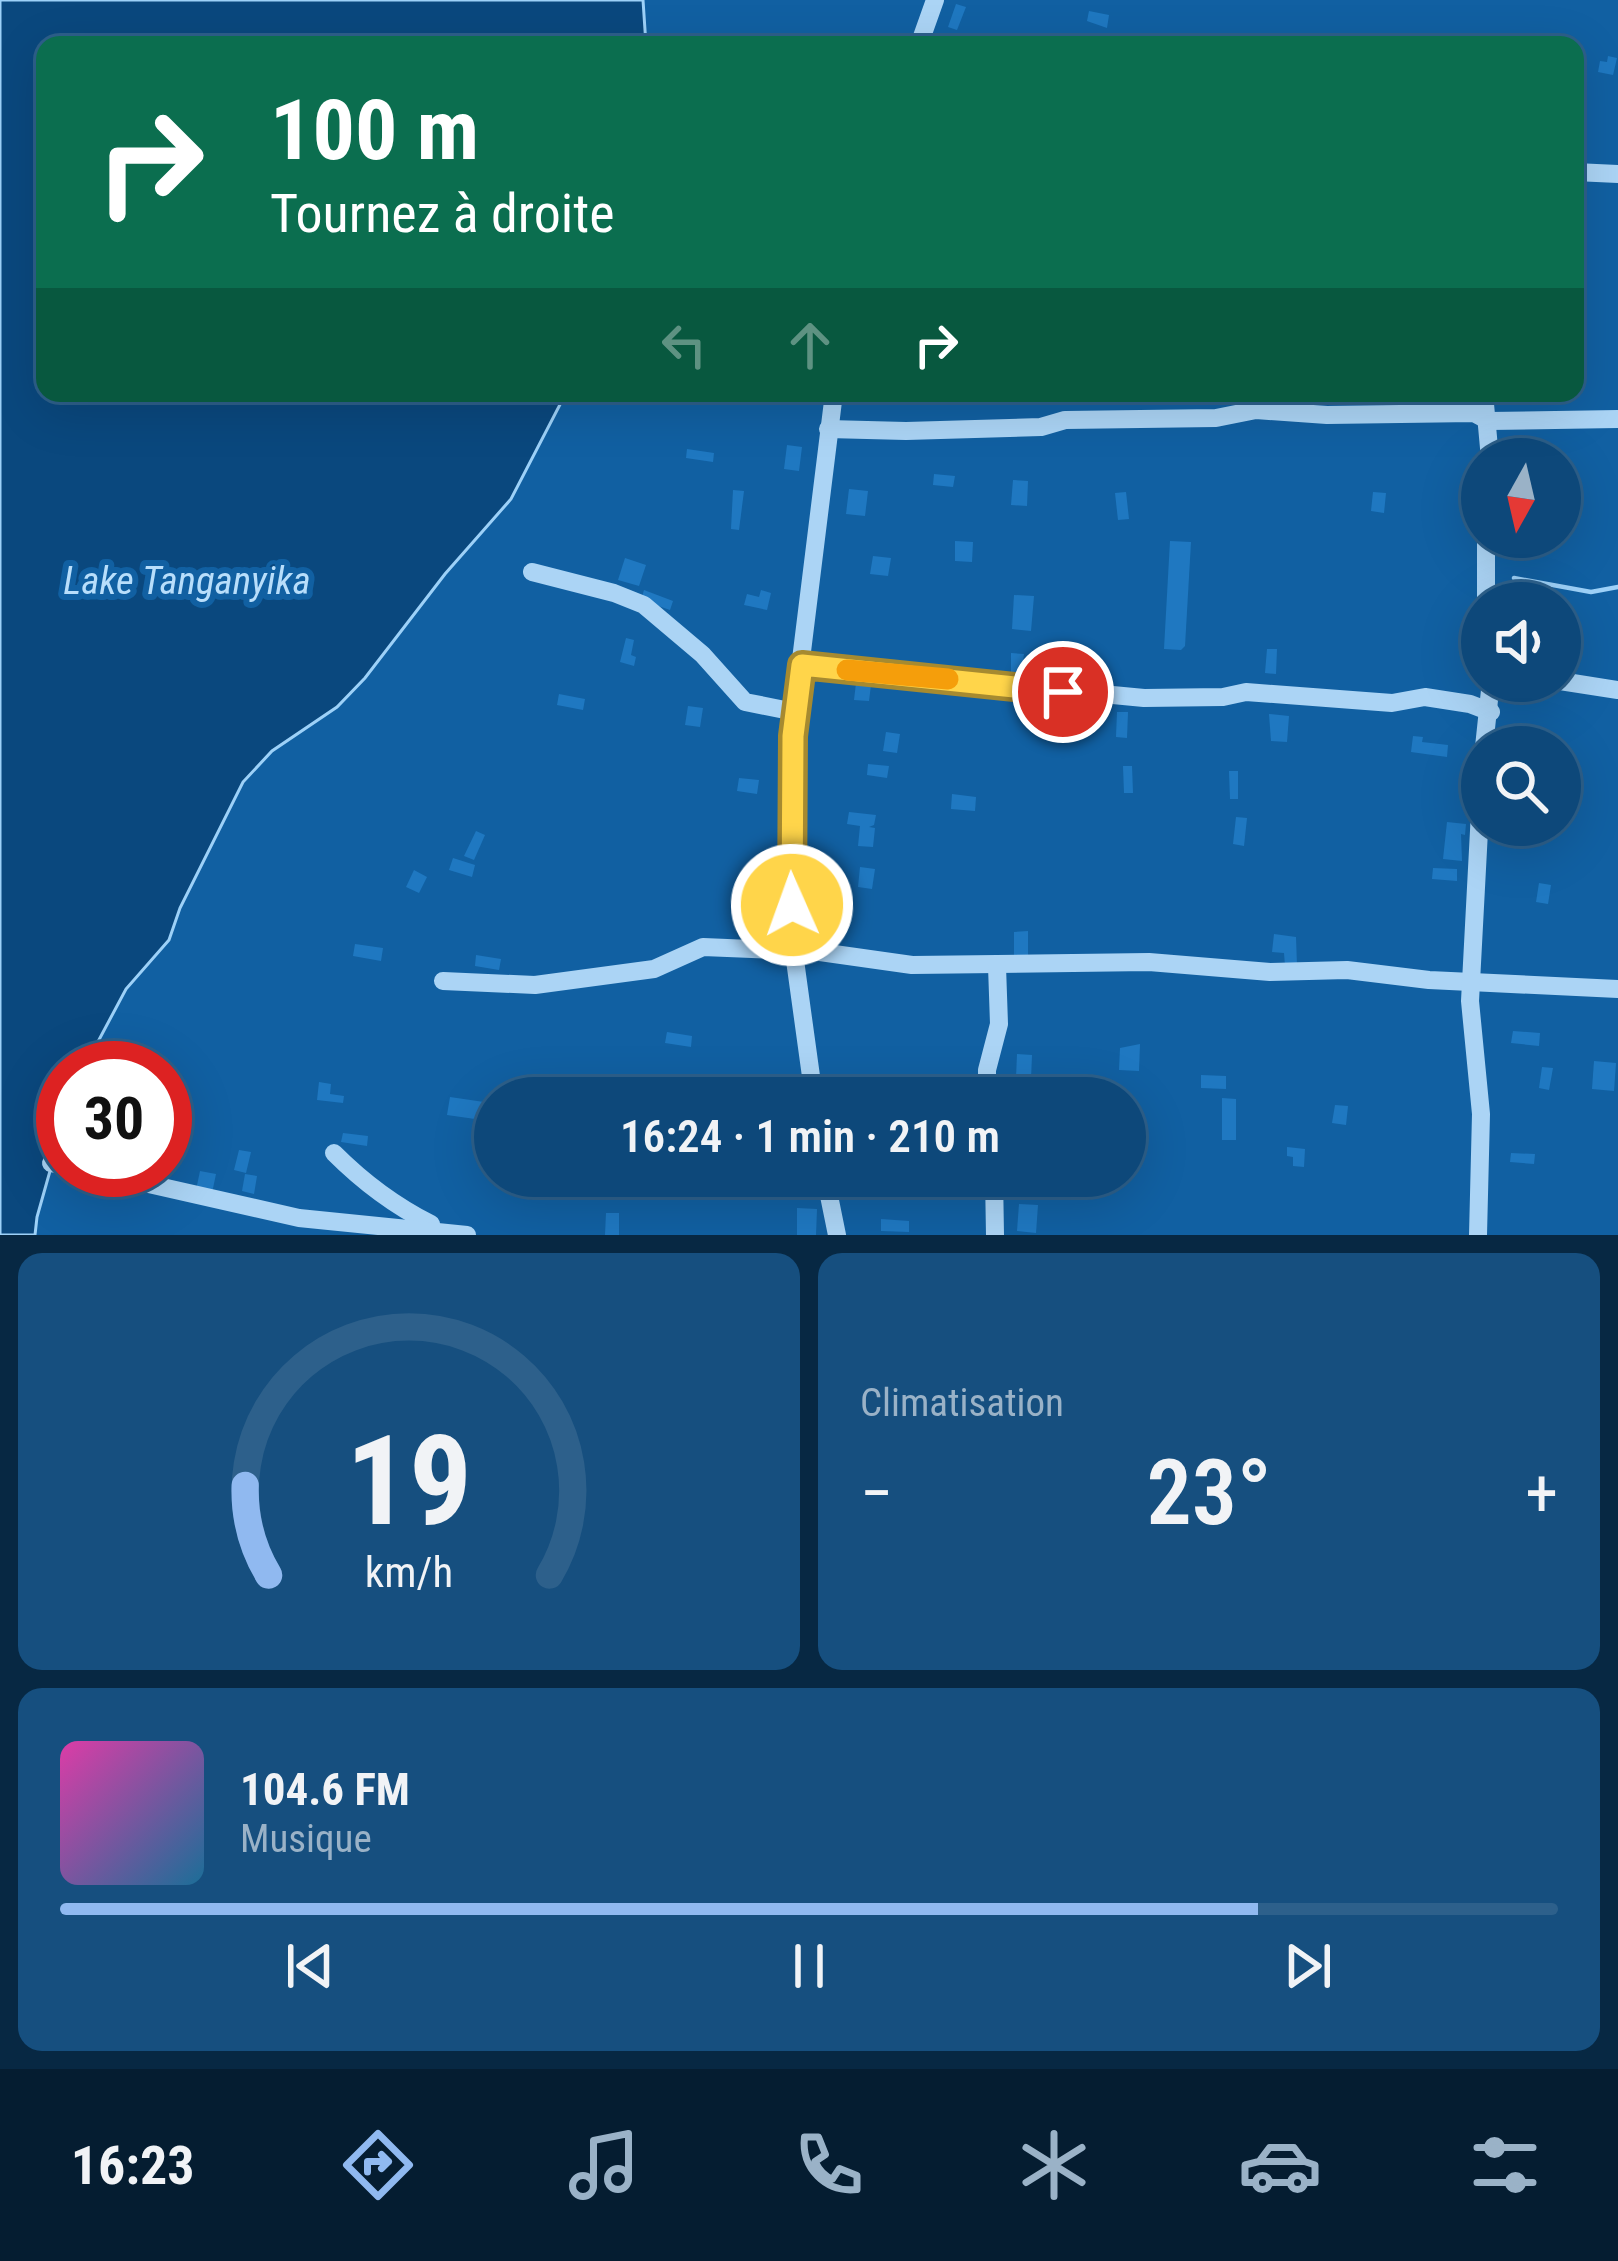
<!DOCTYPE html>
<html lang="fr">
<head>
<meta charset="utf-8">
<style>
	body { margin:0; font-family:"Roboto Condensed",sans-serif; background:#164f7f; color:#f1f3f6; height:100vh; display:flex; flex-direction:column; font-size:45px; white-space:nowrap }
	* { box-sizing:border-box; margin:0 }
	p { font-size:39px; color:#9ab2c7 }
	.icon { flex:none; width:66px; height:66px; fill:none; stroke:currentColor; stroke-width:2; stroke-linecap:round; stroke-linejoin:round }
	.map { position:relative; height:1235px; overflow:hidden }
	.drawer { display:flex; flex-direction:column; gap:18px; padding:18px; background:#072843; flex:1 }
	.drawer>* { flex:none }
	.banner { position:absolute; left:36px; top:36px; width:1548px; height:366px; border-radius:24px; box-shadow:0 12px 48px #0002,0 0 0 3px #2d608b; background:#0b6e4f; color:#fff; overflow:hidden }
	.needle { width:78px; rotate:188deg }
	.buttons { position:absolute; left:1461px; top:438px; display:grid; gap:24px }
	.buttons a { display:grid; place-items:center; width:120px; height:120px; border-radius:50%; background:#0d487a; box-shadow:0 12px 48px #0002,0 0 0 3px #2d608b; font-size:60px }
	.speed { position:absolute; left:36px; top:1041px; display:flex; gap:24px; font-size:60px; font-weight:700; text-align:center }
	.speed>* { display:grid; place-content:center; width:156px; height:156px; border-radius:50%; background:#0d487a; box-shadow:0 12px 48px #0002,0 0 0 3px #2d608b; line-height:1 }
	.speed .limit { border:18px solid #d22; background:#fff; color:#111 }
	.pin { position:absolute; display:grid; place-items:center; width:102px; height:102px; color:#fff; margin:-51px; border:6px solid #fff; border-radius:50%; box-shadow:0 3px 12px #0007 }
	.me { position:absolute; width:132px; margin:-66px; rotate:358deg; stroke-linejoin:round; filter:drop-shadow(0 0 9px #0008) }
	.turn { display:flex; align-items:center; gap:42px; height:252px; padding:0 36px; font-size:54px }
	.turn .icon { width:156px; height:156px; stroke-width:2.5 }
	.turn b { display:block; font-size:84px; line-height:102px }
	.lanes { display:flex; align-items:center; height:114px; padding:0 36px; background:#0003; justify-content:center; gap:60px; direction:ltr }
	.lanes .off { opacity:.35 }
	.big { font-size:90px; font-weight:600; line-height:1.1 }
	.drawer .tile { flex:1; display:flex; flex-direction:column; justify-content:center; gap:18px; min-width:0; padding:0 42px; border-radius:24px; background:#164f7f }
	.drawer .dial { align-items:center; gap:0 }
	.dial svg { height:312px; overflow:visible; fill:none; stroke:#2d608b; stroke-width:7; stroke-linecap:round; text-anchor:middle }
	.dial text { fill:#f1f3f6; stroke:none }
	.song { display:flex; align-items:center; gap:36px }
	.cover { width:144px; height:144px; border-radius:18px; background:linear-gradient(135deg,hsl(320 70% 55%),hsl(200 70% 35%)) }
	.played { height:12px; border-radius:6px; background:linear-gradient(90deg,#90b9f0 80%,#2d608b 80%) }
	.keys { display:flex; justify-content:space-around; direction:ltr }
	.heat { display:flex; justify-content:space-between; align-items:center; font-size:66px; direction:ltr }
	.drawer .tiles { flex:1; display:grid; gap:18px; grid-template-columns:1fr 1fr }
	.tile:last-child { grid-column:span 2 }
	.trip { position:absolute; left:474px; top:1077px; width:672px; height:120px; border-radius:60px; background:#0d487a; box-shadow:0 12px 48px #0002,0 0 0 3px #2d608b; font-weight:600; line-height:120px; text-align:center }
	.menu { display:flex; height:192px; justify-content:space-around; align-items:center; background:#051d31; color:#9ab2c7 }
	.menu .icon { width:84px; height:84px }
	.menu .selected { color:#90b9f0 }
	.menu b { font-size:54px; color:#f1f3f6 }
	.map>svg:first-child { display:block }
</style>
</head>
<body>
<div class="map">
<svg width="1618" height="1235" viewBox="0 0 1618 1235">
	<rect width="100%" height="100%" fill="#1160a2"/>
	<!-- water -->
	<path fill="#0a487e" stroke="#9dd1f8" stroke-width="3" d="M0 0H643L646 45H45V393H566L511 499 445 574 365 678 337 707 272 751 243 782 180 908 169 940 126 989 84 1068H63V1125L37 1217 35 1235H0Z"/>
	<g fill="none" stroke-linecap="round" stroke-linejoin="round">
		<!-- stream -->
		<path stroke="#9dd1f8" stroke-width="4.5" d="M1514 578 1591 592 1618 587"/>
	</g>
	<!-- building -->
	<g fill="#1f78c1">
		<path d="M956 4 966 7 957 30 948 27Z"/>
		<path d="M1089 11 1109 15 1107 28 1087 21Z"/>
		<path d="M1608 56 1617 58 1613 75 1598 72 1600 61 1607 62Z"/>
		<path d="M787 445 802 447 799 471 784 469Z"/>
		<path d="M687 449 714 453 713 462 686 458Z"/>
		<path d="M934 474 955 476 953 487 933 485Z"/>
		<path d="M1013 480 1028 481 1027 506 1011 505Z"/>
		<path d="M849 489 868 491 865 516 846 514Z"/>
		<path d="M733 490 744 491 739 530 731 529Z"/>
		<path d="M1126 492 1129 519 1118 520 1115 493Z"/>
		<path d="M1373 492 1386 493 1384 513 1371 511Z"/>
		<path d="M955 541 973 542 972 562 955 561Z"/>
		<path d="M1170 541 1191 542 1185 646 1181 650 1164 649Z"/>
		<path d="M873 556 891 558 888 576 870 574Z"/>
		<path d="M625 558 646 565 639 586 618 580Z"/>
		<path d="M644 590 673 601 670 610 641 600Z"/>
		<path d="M761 590 771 593 767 610 744 605 747 594 759 597Z"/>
		<path d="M1014 595 1034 596 1031 631 1012 629Z"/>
		<path d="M626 638 634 640 631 655 636 657 634 666 620 662Z"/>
		<path d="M1267 649H1277L1276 674 1265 673Z"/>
		<path d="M1011 653 1024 654 1022 668 1029 669 1028 681 1011 680Z"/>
		<path d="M865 676 870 677 871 685 869 701 854 700 856 683 864 685Z"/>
		<path d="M559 694 585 699 583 710 557 705Z"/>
		<path d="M688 706 703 708 700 727 685 725Z"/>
		<path d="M1117 712H1128L1127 738 1116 737Z"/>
		<path d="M1269 714 1289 716 1287 742 1271 741Z"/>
		<path d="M886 732 900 734 897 753 883 751Z"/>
		<path d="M1413 736 1423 737 1422 742 1448 745 1447 757 1411 752Z"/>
		<path d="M868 764 889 766 887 778 867 775Z"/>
		<path d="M1123 766H1132L1133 793H1124Z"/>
		<path d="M1229 771H1238V799H1230Z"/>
		<path d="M739 778 759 780 757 794 737 791Z"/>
		<path d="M952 794 976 797 975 811 951 809Z"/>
		<path d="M849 812 876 815 874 825 869 827 875 828 873 847 858 846 860 826 847 824Z"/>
		<path d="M1236 817 1247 818 1244 846 1233 844Z"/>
		<path d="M1447 822 1466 824 1465 835 1461 834 1462 861 1443 859Z"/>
		<path d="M476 831 485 835 474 860 464 856Z"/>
		<path d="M453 858 475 865 472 877 449 870Z"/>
		<path d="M860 867 875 869 872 889 858 887Z"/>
		<path d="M1433 868 1457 869V881L1432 879Z"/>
		<path d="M414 870 427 877 419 893 406 887Z"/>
		<path d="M1539 883 1551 885 1548 904 1536 902Z"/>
		<path d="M1028 931V955H1014V932Z"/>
		<path d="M1274 934 1296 937 1297 966H1285L1284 953 1272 952Z"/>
		<path d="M355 944 383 948 381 961 353 956Z"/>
		<path d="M476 955 501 959 499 970 475 966Z"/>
		<path d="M1513 1031 1540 1033 1539 1046 1511 1043Z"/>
		<path d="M667 1032 692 1036 691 1047 665 1043Z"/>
		<path d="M1140 1044 1139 1071 1119 1070 1120 1048Z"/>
		<path d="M1017 1054 1032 1055 1031 1079 1016 1078Z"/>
		<path d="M1594 1061 1616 1063 1614 1091 1592 1089Z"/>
		<path d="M1542 1067 1553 1068 1549 1090 1539 1088Z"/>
		<path d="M1201 1075 1226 1076V1089L1201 1088Z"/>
		<path d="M319 1082 331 1084 330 1094 344 1096 343 1103 317 1100Z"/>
		<path d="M450 1097 484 1102 482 1120 447 1115Z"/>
		<path d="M1222 1098 1236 1099V1140H1222Z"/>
		<path d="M1335 1105 1348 1106 1346 1125 1332 1123Z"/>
		<path d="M343 1133 368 1136 367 1146 341 1142Z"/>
		<path d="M1287 1147 1305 1149 1304 1167 1293 1166V1157L1287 1156Z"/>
		<path d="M239 1150 251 1152 246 1173 234 1170Z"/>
		<path d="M1511 1153 1535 1154 1534 1164 1510 1162Z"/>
		<path d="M200 1171 216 1174 212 1193 196 1190Z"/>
		<path d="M245 1174 257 1176 254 1194 242 1191Z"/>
		<path d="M675 1180 705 1183 704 1192 675 1190Z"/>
		<path d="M716 1182 749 1183V1194L716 1193Z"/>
		<path d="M1019 1204 1038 1205 1036 1233 1017 1231Z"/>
		<path d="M797 1208 817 1209 816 1235H797Z"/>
		<path d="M606 1213H619V1235H605Z"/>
		<path d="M881 1219 909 1221V1232L881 1231Z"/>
	</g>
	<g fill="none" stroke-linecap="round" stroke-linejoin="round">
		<!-- minor -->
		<g stroke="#abd4f5" stroke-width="18">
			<path d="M919 45 935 0"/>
			<path d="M1575 172 1618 174"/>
			<path d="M1484 393 1490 459"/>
			<path d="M828 429 906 431 1041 427 1065 420 1216 418 1256 410 1327 415 1474 413 1489 421 1618 419"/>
			<path d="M1486 537V603"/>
			<path d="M532 572 614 593 644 605 702 654 745 702 795 712"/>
			<path d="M801 665 1144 698 1223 697 1246 692 1392 703 1425 697 1470 704 1491 712"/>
			<path d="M1560 681 1618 690"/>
			<path d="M1484 747 1491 681"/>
			<path d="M443 981 535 985 654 969 703 947 820 952 912 965 1149 962 1270 972 1347 970 1429 980 1618 989"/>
			<path d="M814 1098 794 953 790 825 796 700 834 393"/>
			<path d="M987 1098V1070L999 1024 997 966"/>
			<path d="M334 1153C363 1182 395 1206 431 1224"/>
			<path d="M51 1163 63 1165"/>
			<path d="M87 1170 299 1218 467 1235"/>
			<path d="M825 1176 837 1235"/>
			<path d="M994 1176 995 1235"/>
			<path d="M1478 1235 1481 1114 1470 1001 1482 774"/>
		</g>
	</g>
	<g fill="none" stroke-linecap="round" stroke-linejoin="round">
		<defs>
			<path id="route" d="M792 905 793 736 802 665 1063 692"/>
		</defs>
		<!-- route casing -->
		<use href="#route" stroke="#a68a30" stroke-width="30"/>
		<!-- route -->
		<use href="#route" stroke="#ffd54a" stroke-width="21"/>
		<!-- slow -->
		<path stroke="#f59e0b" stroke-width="21" d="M847 670 948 679"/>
	</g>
	<g text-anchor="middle" stroke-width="12" stroke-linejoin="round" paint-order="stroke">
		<!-- water labels -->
		<g font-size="39" font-style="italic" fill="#b8defb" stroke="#1160a2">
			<text x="187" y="594">Lake Tanganyika</text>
		</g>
	</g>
</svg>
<div class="buttons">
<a><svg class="needle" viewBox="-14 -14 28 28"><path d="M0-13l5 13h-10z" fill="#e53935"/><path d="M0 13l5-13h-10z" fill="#9ab2c7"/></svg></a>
<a><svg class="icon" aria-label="sound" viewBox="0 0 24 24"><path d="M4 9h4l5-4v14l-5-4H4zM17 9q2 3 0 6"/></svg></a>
<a><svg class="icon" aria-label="search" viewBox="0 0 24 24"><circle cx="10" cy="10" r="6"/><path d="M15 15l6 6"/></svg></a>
</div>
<div class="speed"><div class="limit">30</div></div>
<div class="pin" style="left:1063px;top:692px;background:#d93025"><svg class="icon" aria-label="arrive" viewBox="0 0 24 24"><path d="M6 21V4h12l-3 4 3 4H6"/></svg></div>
<svg class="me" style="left:792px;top:905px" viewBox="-20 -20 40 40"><circle r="17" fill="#ffd54a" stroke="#fff" stroke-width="3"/><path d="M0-11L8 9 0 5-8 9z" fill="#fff"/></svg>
<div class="trip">16:24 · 1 min · 210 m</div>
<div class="banner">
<div class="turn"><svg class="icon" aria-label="right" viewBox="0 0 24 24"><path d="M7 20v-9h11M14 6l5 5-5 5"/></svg><div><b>100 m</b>Tournez à droite</div></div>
<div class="lanes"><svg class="icon off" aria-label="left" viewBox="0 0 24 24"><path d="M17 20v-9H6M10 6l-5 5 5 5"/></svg><svg class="icon off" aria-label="ahead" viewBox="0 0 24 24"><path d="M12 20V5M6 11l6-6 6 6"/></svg><svg class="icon" aria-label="right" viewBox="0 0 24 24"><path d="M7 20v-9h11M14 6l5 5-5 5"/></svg></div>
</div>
</div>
<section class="drawer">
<div class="tiles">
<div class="tile dial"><svg viewBox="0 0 100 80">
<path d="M14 69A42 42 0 1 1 86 69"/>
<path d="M14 69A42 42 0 0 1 8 46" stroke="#90b9f0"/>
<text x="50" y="56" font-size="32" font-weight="700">19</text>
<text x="50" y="72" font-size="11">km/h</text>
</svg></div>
<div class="tile"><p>Climatisation</p>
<div class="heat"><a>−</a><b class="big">23°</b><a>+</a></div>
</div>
<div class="tile">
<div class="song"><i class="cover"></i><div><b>104.6 FM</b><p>Musique</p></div></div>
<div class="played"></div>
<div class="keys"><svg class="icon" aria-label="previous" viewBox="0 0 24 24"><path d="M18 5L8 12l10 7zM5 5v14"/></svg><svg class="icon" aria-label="pause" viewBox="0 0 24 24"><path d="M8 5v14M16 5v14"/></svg><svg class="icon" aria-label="next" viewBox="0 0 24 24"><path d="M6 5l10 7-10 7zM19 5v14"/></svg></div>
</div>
</div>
</section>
<nav class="menu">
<b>16:23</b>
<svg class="icon selected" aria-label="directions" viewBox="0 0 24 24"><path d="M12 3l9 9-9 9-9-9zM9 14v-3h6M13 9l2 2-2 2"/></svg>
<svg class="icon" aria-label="music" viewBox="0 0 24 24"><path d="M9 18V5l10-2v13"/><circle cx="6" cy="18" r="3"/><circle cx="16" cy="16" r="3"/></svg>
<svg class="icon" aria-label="phone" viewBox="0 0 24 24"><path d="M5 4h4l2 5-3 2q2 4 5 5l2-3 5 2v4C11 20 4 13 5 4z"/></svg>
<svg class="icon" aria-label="climate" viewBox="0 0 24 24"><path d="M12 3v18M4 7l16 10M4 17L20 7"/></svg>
<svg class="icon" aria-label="car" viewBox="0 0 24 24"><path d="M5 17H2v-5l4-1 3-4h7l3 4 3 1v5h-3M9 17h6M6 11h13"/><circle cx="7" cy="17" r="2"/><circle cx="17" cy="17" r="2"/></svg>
<svg class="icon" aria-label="filters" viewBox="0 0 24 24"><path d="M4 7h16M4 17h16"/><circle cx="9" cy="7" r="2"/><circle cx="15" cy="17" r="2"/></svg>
</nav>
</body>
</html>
